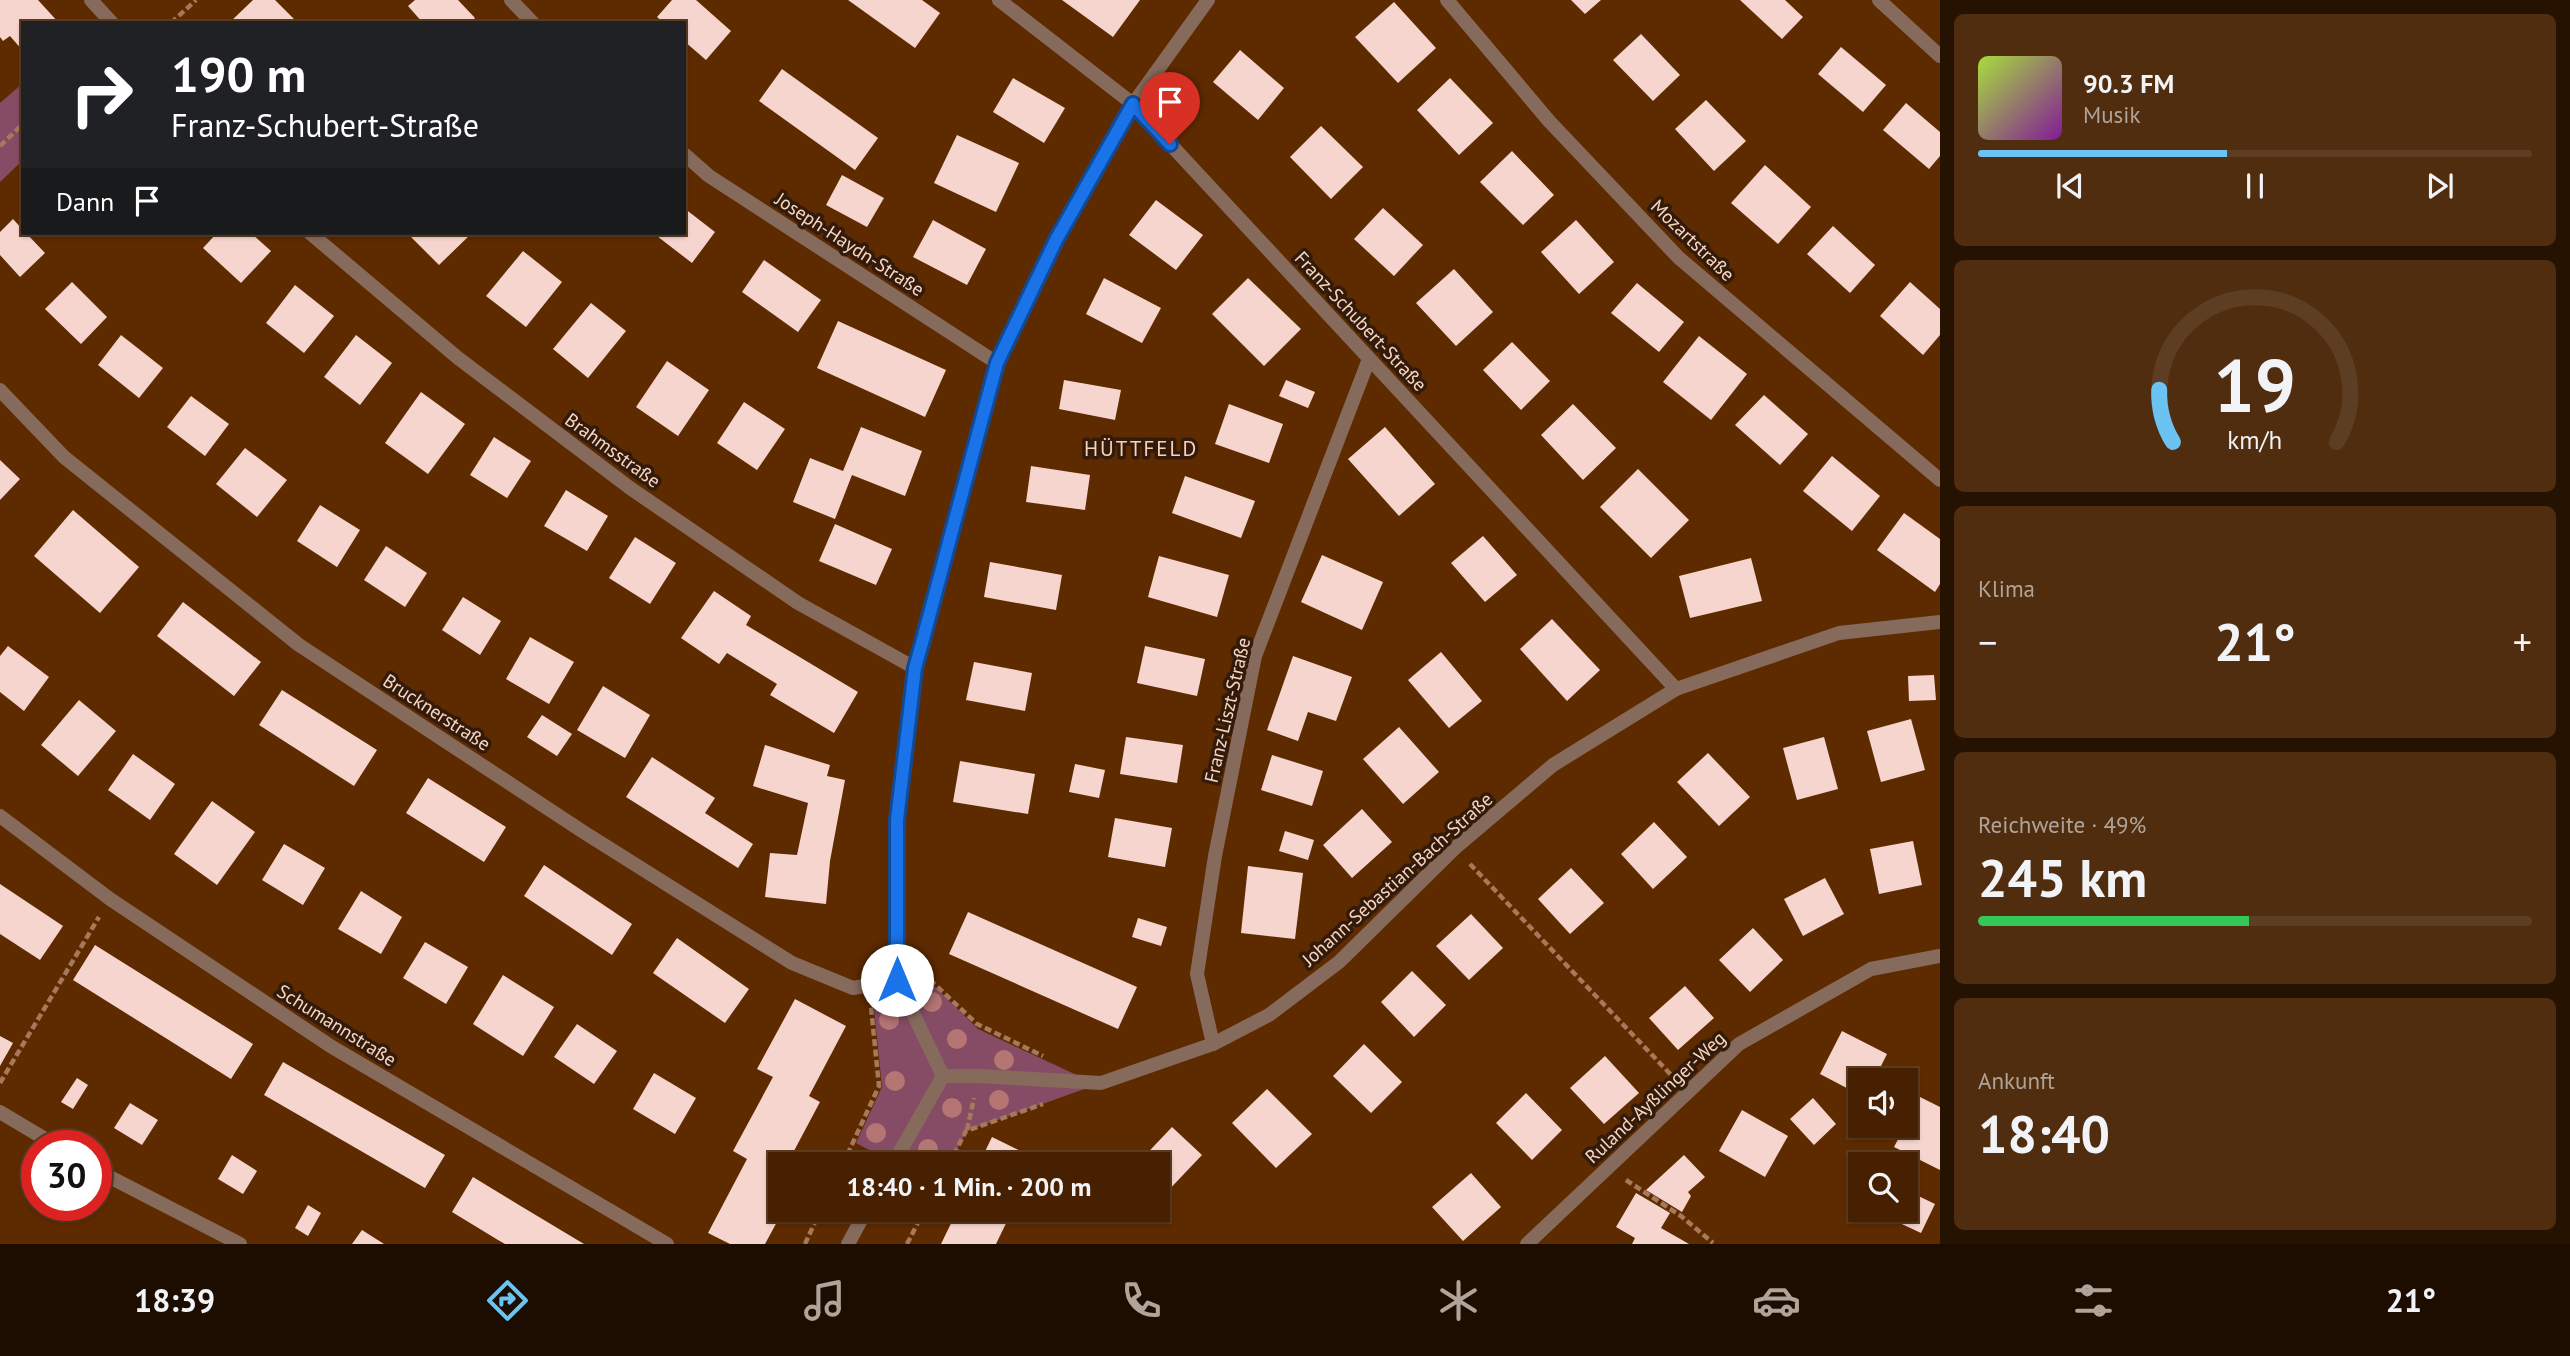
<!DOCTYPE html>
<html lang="de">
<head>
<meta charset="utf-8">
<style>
	body { margin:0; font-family:"PT Sans",sans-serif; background:#502d0f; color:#f1f3f6; height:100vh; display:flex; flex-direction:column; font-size:26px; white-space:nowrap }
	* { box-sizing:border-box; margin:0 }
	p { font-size:23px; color:#b0a399 }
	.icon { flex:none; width:38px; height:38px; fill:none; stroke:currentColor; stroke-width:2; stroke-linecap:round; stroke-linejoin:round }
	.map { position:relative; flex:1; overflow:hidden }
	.details { display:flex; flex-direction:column; gap:14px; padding:14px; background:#261200; width:630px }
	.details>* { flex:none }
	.hud { position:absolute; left:21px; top:21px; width:665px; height:214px; border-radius:0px; box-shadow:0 2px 5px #0004,0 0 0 2px #5e3e22; background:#202124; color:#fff; overflow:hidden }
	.fabs { position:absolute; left:1848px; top:1068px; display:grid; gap:14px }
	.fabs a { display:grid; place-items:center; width:70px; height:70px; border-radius:0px; background:#462000; box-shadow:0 2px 5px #0004,0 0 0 2px #5e3e22; font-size:35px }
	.speed { position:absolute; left:21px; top:1130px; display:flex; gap:14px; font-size:35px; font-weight:700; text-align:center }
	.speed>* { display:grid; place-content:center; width:91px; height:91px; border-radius:50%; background:#462000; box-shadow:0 2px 5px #0004,0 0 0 2px #5e3e22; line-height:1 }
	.speed .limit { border:10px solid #d22; background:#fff; color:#111 }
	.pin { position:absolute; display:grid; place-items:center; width:60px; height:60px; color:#fff; margin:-72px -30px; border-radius:50% 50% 50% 0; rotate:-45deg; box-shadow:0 0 7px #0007 }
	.pin .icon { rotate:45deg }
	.me { position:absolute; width:77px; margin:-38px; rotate:0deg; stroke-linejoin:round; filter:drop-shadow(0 0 5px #0008) }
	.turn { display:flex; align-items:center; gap:24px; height:147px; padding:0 35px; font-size:32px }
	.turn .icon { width:91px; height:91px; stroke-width:2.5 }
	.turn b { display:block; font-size:49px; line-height:60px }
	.then { display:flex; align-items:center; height:66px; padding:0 35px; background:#0003; gap:14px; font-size:26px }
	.big { font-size:52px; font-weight:700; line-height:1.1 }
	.details .widget { flex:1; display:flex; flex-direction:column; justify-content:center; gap:10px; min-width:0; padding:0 24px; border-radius:10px; background:#502d0f }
	.details .dial { align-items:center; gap:0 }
	.dial svg { height:182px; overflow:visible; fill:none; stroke:#5e3e22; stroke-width:7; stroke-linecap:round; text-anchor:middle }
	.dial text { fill:#f1f3f6; stroke:none }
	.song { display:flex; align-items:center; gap:21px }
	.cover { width:84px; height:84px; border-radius:10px; background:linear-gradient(135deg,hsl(80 70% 55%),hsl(290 70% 35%)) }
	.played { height:7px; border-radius:4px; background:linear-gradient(90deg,#6ac3f1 45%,#5e3e22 45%) }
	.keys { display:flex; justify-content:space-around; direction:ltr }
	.heat { display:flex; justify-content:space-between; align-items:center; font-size:38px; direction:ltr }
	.charge { height:10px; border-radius:5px; background:linear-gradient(90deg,#34c759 49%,#5e3e22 0) }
	.trip { position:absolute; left:768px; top:1152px; width:402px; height:70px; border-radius:0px; background:#462000; box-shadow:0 2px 5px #0004,0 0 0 2px #5e3e22; font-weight:700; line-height:70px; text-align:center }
	.menu { display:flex; height:112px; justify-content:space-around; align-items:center; background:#1c0d00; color:#b0a399 }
	.menu .icon { width:49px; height:49px }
	.menu .on { color:#6ac3f1 }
	.menu b { font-size:32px; color:#f1f3f6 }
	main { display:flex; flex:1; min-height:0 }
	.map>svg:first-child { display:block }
</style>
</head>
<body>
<main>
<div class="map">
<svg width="1940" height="1244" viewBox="0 0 1940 1244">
	<rect width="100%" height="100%" fill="#5e2a00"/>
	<!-- green -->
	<g fill="#864c65">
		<path d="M23 83V160L0 182V103Z"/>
		<path d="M928 980 978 1029 1083 1078 945 1072 903 984Z"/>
		<path d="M895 984 939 1076 890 1161 856 1143 882 1087 872 989Z"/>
		<path d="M943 1076 1101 1083 967 1131 949 1164H924L900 1151Z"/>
	</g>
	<!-- building -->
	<g fill="#f5d5ce">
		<path d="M0 0H38L59 23H23V51L10 36 3 41 0 37Z"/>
		<path d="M253 0H275L296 21 229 23Z"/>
		<path d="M415 0H458L475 18 470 23H423L408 6Z"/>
		<path d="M672 0H696L731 31 706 60 684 41V23H664L657 17Z"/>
		<path d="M848 0H922L940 13 915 48Z"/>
		<path d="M1062 0H1140L1113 37Z"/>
		<path d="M1571 0H1601L1585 14Z"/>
		<path d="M1740 0H1785L1803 17 1782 39Z"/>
		<path d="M1394 2 1436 48 1398 83 1355 37Z"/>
		<path d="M1641 34 1680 75 1653 101 1613 60Z"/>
		<path d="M1841 47 1886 85 1863 112 1818 74Z"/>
		<path d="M1240 50 1284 88 1258 120 1213 82Z"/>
		<path d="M782 69 878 138 855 170 759 101Z"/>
		<path d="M1013 78 1065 108 1044 143 993 112Z"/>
		<path d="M1450 78 1493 123 1459 155 1417 110Z"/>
		<path d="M1706 100 1746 141 1714 171 1675 129Z"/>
		<path d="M1906 103 1940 132V156L1929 169 1883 130Z"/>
		<path d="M1321 126 1363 167 1331 199 1290 157Z"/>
		<path d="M957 135 1019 163 996 212 934 183Z"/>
		<path d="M1512 151 1554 195 1523 225 1480 182Z"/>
		<path d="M1765 165 1811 207 1778 244 1731 203Z"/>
		<path d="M842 175 884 198 867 227 826 205Z"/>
		<path d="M1156 200 1203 235 1176 270 1129 235Z"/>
		<path d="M684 208 715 232 692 263 653 233H684Z"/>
		<path d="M1383 208 1423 245 1394 276 1354 239Z"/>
		<path d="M13 219 23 230V233H26L45 253 20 277 0 255V232Z"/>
		<path d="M933 220 986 249 967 285 913 257Z"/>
		<path d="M1576 220 1614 262 1579 294 1541 252Z"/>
		<path d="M1833 226 1875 265 1850 293 1807 254Z"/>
		<path d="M217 233H251L271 251 241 283 203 248Z"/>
		<path d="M407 233H472L439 265Z"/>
		<path d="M523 251 562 282 526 327 486 296Z"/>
		<path d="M764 260 821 300 798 332 742 292Z"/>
		<path d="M1454 269 1493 312 1456 346 1416 303Z"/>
		<path d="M1104 278 1161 308 1142 343 1086 314Z"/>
		<path d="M1248 278 1301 329 1264 366 1212 314Z"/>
		<path d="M72 282 107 317 81 344 45 309Z"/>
		<path d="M1910 282 1940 309V335L1923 355 1880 316Z"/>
		<path d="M1637 283 1684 322 1659 352 1611 313Z"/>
		<path d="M295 285 334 316 304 353 266 323Z"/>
		<path d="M591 303 626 331 588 378 553 349Z"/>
		<path d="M838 321 946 370 925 417 817 368Z"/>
		<path d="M121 335 163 368 139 398 98 365Z"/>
		<path d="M356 335 392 363 360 405 324 377Z"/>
		<path d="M1699 336 1747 374 1711 420 1663 382Z"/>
		<path d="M1512 342 1550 381 1521 410 1483 370Z"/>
		<path d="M667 361 709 390 678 436 636 407Z"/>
		<path d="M1064 380 1121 390 1115 420 1059 409Z"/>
		<path d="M1286 380 1315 392 1308 408 1279 396Z"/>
		<path d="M421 392 465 424 428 474 385 443Z"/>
		<path d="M1764 395 1808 434 1780 465 1735 425Z"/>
		<path d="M191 396 229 424 205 456 167 427Z"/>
		<path d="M744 402 785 429 757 470 717 443Z"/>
		<path d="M1229 404 1283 424 1269 463 1215 444Z"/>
		<path d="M1573 404 1616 448 1583 480 1541 435Z"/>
		<path d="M861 427 922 451 905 496 852 475 835 519 793 502 810 458 843 471Z"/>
		<path d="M1385 427 1435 484 1399 516 1348 459Z"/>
		<path d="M494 437 531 461 507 498 470 475Z"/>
		<path d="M245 448 287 480 257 517 216 484Z"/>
		<path d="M1832 456 1880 496 1852 531 1803 491Z"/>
		<path d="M0 460 20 479 0 500Z"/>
		<path d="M1031 466 1090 475 1085 510 1026 502Z"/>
		<path d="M1638 469 1689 520 1651 558 1600 507Z"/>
		<path d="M1185 476 1255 501 1241 538 1172 513Z"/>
		<path d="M566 490 608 516 587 551 544 526Z"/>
		<path d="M320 505 360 530 337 567 297 541Z"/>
		<path d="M73 510 139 567 100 613 34 556Z"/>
		<path d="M1904 513 1940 539V584L1935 592 1877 550Z"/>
		<path d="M835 524 892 549 876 585 819 561Z"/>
		<path d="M1483 536 1517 575 1485 602 1451 563Z"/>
		<path d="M635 537 676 563 650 604 609 578Z"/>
		<path d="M386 546 427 573 405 607 364 580Z"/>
		<path d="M1322 555 1383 582 1362 630 1301 602Z"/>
		<path d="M1159 556 1229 575 1217 617 1148 597Z"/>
		<path d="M1751 558 1762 601 1690 618 1679 576Z"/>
		<path d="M990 562 1062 575 1056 610 984 597Z"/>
		<path d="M714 591 751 616 746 625 858 692 834 733 770 695 777 684 727 653 719 664 681 638Z"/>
		<path d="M463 597 501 621 480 655 442 630Z"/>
		<path d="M183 602 261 662 234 696 157 636Z"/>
		<path d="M1552 619 1600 670 1567 701 1520 649Z"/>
		<path d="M530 637 574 662 549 704 506 679Z"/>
		<path d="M8 646 49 677 24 711 0 692V656Z"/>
		<path d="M1145 646 1205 659 1197 696 1137 683Z"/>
		<path d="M1441 652 1482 701 1449 728 1408 680Z"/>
		<path d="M1293 656 1352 677 1336 721 1308 712 1298 741 1267 730Z"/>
		<path d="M974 662 1032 673 1025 711 966 700Z"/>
		<path d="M1934 675 1936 700 1909 701 1908 676Z"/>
		<path d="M603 686 650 715 625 758 577 730Z"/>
		<path d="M282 690 377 750 354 786 259 725Z"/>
		<path d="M79 700 116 731 78 776 41 745Z"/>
		<path d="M542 715 572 734 557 756 527 737Z"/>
		<path d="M1911 719 1925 770 1881 782 1867 731Z"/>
		<path d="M1399 727 1439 772 1403 804 1363 759Z"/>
		<path d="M1126 737 1183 745 1177 783 1120 774Z"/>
		<path d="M1824 737 1838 789 1797 800 1783 748Z"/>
		<path d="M765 745 830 765 827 776 845 780 830 861 826 904 765 897 770 853 797 855 808 803 753 786Z"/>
		<path d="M1708 753 1750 797 1719 826 1677 782Z"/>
		<path d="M133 754 175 784 150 820 108 790Z"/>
		<path d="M1272 755 1323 771 1312 806 1261 790Z"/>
		<path d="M652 757 715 798 705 813 753 844 738 868 626 797Z"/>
		<path d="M960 761 1035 774 1028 814 953 802Z"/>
		<path d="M1075 764 1105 770 1099 798 1069 792Z"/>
		<path d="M428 778 506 827 484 862 406 813Z"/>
		<path d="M212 801 255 832 217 885 174 854Z"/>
		<path d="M1362 809 1392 842 1352 878 1323 845Z"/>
		<path d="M1115 818 1172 828 1165 867 1108 857Z"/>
		<path d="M1654 822 1687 857 1653 889 1621 854Z"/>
		<path d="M1285 831 1314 840 1308 860 1279 851Z"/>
		<path d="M1913 841 1922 885 1879 894 1870 849Z"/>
		<path d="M284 844 325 868 303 905 262 880Z"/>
		<path d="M544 865 632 924 612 955 524 896Z"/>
		<path d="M1248 866 1303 873 1295 939 1241 933Z"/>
		<path d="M1571 868 1604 903 1570 934 1538 899Z"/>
		<path d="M1825 878 1844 914 1803 936 1784 899Z"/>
		<path d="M0 884 63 926 40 960 0 934Z"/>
		<path d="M361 891 402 917 381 954 338 929Z"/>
		<path d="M968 912 1137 987 1118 1029 949 954Z"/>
		<path d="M1471 914 1503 948 1469 980 1436 946Z"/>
		<path d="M1138 918 1167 927 1161 946 1132 937Z"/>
		<path d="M1753 928 1783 960 1750 992 1719 960Z"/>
		<path d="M677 938 749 989 725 1023 653 973Z"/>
		<path d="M425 942 468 967 446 1004 403 978Z"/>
		<path d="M95 945 253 1044 231 1079 73 980Z"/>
		<path d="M1412 971 1446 1005 1414 1037 1381 1002Z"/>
		<path d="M503 975 554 1007 523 1056 473 1024Z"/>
		<path d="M1685 986 1714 1018 1678 1050 1649 1018Z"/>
		<path d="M795 999 846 1026 809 1096 820 1102 787 1164H780V1209H784L765 1244H730L708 1233 747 1159 733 1151 773 1077 757 1069Z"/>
		<path d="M577 1024 617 1051 594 1084 554 1057Z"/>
		<path d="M1842 1031 1887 1054 1874 1080H1860V1095L1820 1074Z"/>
		<path d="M0 1036 13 1043 0 1066Z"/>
		<path d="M1364 1044 1402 1082 1371 1113 1333 1076Z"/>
		<path d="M1605 1056 1639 1093 1604 1124 1570 1088Z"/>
		<path d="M283 1062 445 1155 425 1188 264 1095Z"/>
		<path d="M654 1073 696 1098 675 1134 633 1109Z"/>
		<path d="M77 1078 88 1085 73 1109 61 1102Z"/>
		<path d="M1267 1089 1312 1134 1276 1168 1232 1123Z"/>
		<path d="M1526 1093 1562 1130 1532 1160 1496 1123Z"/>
		<path d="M1920 1097 1940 1107V1170L1894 1147Z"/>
		<path d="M1813 1098 1836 1124 1814 1145 1790 1119Z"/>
		<path d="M130 1103 158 1120 142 1145 114 1128Z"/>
		<path d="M1742 1110 1788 1136 1765 1177 1719 1151Z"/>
		<path d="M1172 1127 1202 1155 1164 1195 1158 1190V1164H1137Z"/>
		<path d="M992 1137 1037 1159 1035 1164H979Z"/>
		<path d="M232 1155 257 1171 243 1194 218 1179Z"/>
		<path d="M1684 1155 1705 1177 1688 1192 1691 1196 1682 1212 1646 1190Z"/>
		<path d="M1471 1173 1501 1207 1463 1241 1432 1207Z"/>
		<path d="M473 1177 519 1205 584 1244H505L498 1240 452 1212Z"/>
		<path d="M1906 1190 1935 1204 1921 1233 1891 1219 1896 1209H1906Z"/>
		<path d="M1636 1193 1670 1213 1661 1228 1689 1244H1632L1635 1238 1616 1227Z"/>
		<path d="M308 1205 321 1213 308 1236 295 1228Z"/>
		<path d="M958 1209H1013L996 1244H941Z"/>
		<path d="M362 1230 384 1244H352Z"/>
	</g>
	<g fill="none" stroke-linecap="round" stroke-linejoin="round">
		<!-- path -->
		<g stroke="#a57a5a" stroke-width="4.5" stroke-dasharray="7 3.5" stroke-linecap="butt">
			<path d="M171 23 196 0"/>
			<path d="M0 146 23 124"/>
			<path d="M1470 864 1674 1078"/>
			<path d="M920 978H928L977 1024 1043 1056"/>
			<path d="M0 1083 99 917"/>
			<path d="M967 1130 974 1098"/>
			<path d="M843 1164 879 1086 871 1007"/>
			<path d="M949 1164 966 1131 1043 1104"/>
			<path d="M1626 1180 1681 1216 1713 1243"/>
			<path d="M805 1244 821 1209"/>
			<path d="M907 1244 925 1209"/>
		</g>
		<!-- street -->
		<g stroke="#866b5c" stroke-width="14">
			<path d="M91 0 112 23"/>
			<path d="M511 0 533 23"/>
			<path d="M999 0 1133 104 1676 689"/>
			<path d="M1447 0 1549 121 1679 258 1940 480"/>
			<path d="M1879 0 1940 56"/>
			<path d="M684 154 709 176 997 363"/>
			<path d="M310 233 458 358 630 488 798 603 915 668"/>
			<path d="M0 390 64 457 299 645 585 833 792 963 853 988 897 980"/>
			<path d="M0 816 110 899 332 1047 667 1244"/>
			<path d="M1213 1044 1197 974 1215 856 1255 656 1369 359"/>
			<path d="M943 1076H979L1101 1083 1213 1044 1269 1015 1339 962 1455 848 1553 765 1676 689 1839 633 1940 622"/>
			<path d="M0 1112 57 1146"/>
			<path d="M893 1164 943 1076 897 980V820L915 668 997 363 1036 279 1076 202 1133 104 1208 0"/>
			<path d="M96 1170 240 1244"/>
			<path d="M848 1244 867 1209"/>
			<path d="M1527 1244 1739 1044 1871 969 1940 956"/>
		</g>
	</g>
	<!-- trees -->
	<g fill="#b47573">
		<circle cx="932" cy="1002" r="10"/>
		<circle cx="889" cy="1020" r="10"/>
		<circle cx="957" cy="1039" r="10"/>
		<circle cx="1004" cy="1060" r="10"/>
		<circle cx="895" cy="1081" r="10"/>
		<circle cx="999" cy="1100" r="10"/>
		<circle cx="952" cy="1108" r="10"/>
		<circle cx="876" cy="1133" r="10"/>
		<circle cx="928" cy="1149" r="10"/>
	</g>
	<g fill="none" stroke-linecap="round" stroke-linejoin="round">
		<defs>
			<path id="route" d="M897 980V820L915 668 922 643 997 363 1056 240 1133 104 1170 144"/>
		</defs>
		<!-- route casing -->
		<use href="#route" stroke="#114b97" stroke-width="18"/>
		<!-- route -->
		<use href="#route" stroke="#1a73e8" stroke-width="12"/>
	</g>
	<g text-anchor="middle" stroke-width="7" stroke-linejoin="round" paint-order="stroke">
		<!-- street labels -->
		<g font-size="19" fill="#f7d6c2" stroke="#331b0b">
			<text transform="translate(1693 240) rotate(44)" y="7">Mozartstraße</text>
			<text transform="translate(850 244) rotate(33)" y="7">Joseph-Haydn-Straße</text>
			<text transform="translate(1361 321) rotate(47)" y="7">Franz-Schubert-Straße</text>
			<text transform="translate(613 450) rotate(36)" y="7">Brahmsstraße</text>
			<text transform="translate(1227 710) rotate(-77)" y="7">Franz-Liszt-Straße</text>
			<text transform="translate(437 712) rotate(33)" y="7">Brucknerstraße</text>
			<text transform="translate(1397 879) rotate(-42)" y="7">Johann-Sebastian-Bach-Straße</text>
			<text transform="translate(337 1025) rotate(32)" y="7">Schumannstraße</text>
			<text transform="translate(1655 1097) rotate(-43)" y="7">Ruland-Ayßlinger-Weg</text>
		</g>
		<!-- neighbourhood labels -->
		<g font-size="21" letter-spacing="2" fill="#fad2ba" stroke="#331b0b">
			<text x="1141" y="456">HÜTTFELD</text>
		</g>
	</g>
</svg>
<div class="fabs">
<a><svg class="icon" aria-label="sound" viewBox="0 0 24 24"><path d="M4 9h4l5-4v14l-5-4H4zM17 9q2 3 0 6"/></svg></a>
<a><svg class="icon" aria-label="search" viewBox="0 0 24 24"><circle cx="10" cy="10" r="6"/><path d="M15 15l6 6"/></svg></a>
</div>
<div class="speed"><div class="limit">30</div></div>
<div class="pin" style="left:1170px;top:144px;background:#d93025"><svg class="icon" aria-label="arrive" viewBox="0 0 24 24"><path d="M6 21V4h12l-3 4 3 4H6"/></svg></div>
<svg class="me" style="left:897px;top:980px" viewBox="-20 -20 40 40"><circle r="19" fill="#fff"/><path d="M0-13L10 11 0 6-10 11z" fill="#1a73e8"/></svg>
<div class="trip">18:40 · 1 Min. · 200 m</div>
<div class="hud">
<div class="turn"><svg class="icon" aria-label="right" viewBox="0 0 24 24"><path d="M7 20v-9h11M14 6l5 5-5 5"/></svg><div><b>190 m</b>Franz-Schubert-Straße</div></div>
<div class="then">Dann<svg class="icon" aria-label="arrive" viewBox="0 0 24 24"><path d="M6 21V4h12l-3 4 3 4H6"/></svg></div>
</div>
</div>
<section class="details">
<div class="widget">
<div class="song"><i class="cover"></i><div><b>90.3 FM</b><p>Musik</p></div></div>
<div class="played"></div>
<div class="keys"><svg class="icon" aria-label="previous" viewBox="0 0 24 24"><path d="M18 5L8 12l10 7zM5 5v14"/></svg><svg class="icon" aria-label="pause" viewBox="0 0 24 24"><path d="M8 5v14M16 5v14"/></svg><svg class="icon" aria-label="next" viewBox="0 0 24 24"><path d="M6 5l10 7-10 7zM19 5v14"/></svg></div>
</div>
<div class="widget dial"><svg viewBox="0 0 100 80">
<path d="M14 69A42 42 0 1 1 86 69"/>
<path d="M14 69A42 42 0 0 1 8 46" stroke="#6ac3f1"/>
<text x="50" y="56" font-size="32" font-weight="700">19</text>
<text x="50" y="72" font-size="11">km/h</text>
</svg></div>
<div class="widget"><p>Klima</p>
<div class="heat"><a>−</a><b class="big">21°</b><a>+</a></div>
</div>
<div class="widget"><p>Reichweite · 49%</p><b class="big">245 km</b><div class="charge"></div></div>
<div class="widget"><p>Ankunft</p><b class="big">18:40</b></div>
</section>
</main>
<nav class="menu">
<b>18:39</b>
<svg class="icon on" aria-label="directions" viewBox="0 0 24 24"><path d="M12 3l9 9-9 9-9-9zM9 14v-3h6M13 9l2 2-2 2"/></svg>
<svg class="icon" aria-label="music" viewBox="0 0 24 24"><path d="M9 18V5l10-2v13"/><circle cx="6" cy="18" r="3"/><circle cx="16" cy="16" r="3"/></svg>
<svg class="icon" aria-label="phone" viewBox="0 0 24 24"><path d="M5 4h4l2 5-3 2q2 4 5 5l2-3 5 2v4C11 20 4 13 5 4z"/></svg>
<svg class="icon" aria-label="climate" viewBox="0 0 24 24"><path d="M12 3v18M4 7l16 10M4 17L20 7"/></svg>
<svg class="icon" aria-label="car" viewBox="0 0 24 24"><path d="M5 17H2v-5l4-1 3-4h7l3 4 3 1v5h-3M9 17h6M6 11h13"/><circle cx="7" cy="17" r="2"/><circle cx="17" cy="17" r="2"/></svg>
<svg class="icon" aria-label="filters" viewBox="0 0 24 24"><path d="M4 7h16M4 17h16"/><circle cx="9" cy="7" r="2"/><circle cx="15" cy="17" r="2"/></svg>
<b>21°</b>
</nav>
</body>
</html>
